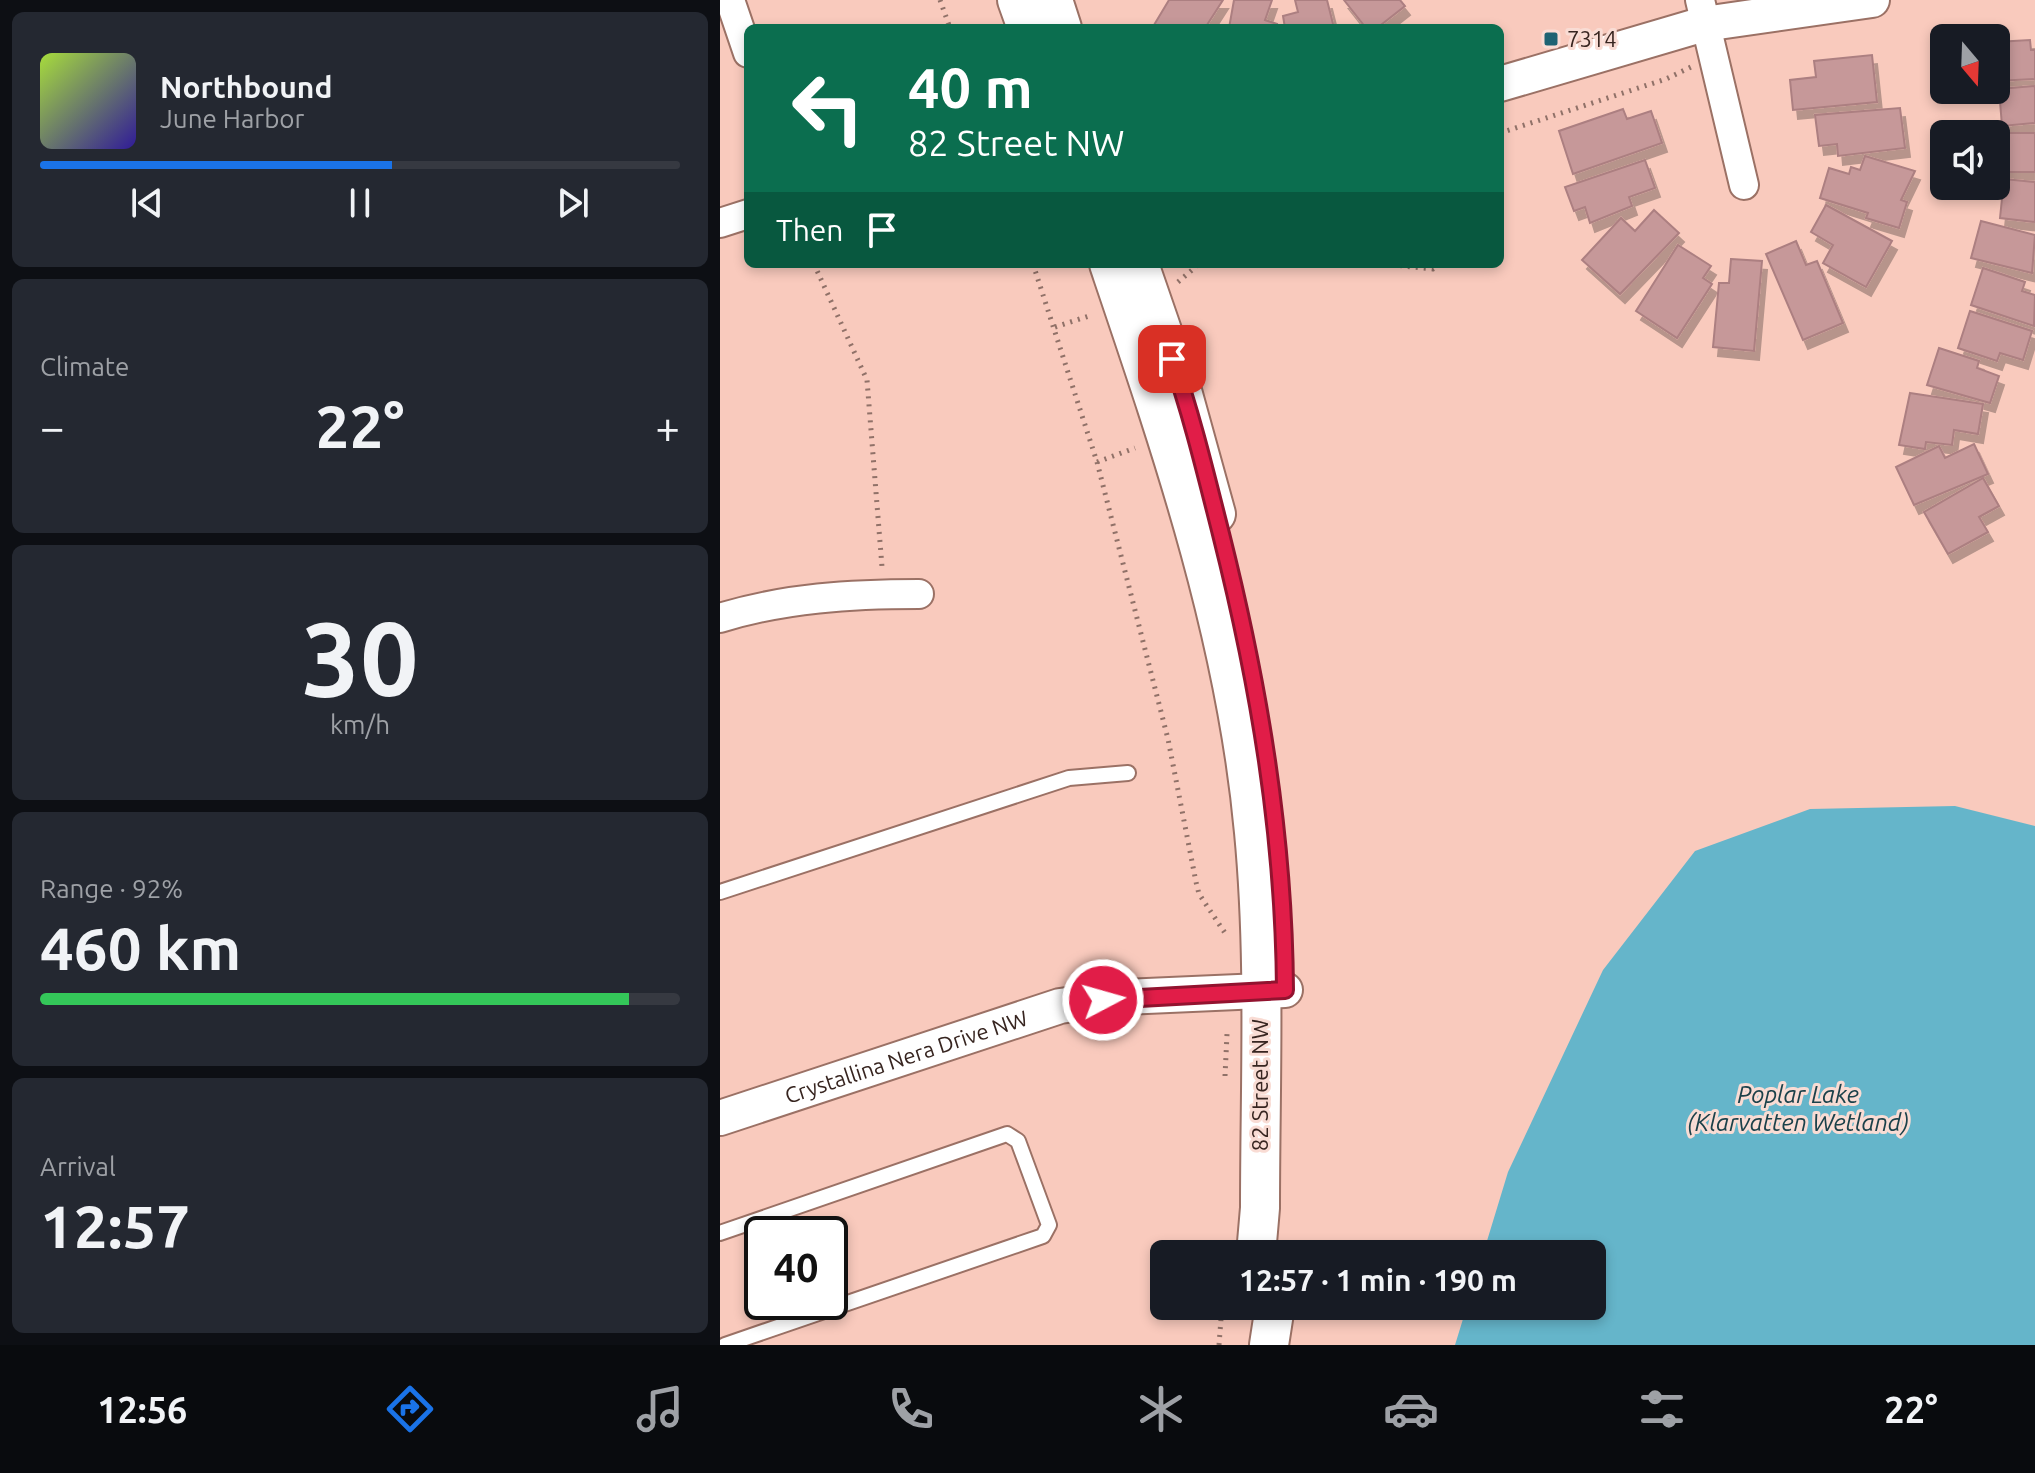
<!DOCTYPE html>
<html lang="en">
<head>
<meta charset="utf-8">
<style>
	body { margin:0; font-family:Ubuntu,sans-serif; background:#242831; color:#f1f3f6; height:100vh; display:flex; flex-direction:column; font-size:30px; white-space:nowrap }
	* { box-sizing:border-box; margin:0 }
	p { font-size:26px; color:#9ea1a6 }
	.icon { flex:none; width:44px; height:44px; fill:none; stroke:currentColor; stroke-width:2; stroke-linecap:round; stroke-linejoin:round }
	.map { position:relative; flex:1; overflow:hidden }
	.drawer { display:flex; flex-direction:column; gap:12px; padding:12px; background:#0d0f14; width:720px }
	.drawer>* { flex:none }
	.guide { position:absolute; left:24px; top:24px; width:760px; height:244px; border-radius:12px; box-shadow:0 4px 12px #0003; background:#0b6e4f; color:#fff; overflow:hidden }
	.needle { width:52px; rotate:161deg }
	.tools { position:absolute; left:1210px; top:24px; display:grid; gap:16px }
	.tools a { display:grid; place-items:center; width:80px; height:80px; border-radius:12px; background:#171b24; box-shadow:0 4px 12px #0003; font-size:40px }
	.speed { position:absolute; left:24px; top:1216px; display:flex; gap:16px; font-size:40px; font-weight:700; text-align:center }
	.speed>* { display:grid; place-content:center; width:104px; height:104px; border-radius:50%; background:#171b24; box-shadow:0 4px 12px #0003; line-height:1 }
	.speed .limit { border:4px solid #111; border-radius:12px; background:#fff; color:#111 }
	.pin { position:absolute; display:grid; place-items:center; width:68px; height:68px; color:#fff; margin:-34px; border-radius:16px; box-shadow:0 4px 12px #0006 }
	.me { position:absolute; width:88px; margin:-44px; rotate:84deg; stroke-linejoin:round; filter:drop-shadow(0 0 6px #0008) }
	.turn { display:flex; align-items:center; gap:28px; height:168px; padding:0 32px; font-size:36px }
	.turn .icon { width:104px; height:104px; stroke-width:2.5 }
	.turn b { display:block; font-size:56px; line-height:68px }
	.then { display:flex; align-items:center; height:76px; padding:0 32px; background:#0003; gap:16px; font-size:30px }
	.big { font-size:60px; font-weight:700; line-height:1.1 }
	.drawer .tile { flex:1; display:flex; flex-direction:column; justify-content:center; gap:12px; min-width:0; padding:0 28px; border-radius:12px; background:#242831 }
	.drawer .dial { align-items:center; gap:0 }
	.dial b { font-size:104px; line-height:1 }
	.song { display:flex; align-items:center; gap:24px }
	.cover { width:96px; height:96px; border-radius:12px; background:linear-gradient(135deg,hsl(80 70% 55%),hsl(250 70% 35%)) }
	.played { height:8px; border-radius:4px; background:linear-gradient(90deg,#1a73e8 55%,#363941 55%) }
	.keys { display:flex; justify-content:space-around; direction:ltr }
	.heat { display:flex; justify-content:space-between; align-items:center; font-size:44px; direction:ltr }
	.charge { height:12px; border-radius:6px; background:linear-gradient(90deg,#34c759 92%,#363941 0) }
	.trip { position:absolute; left:430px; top:1240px; width:456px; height:80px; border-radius:12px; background:#171b24; box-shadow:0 4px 12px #0003; font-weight:700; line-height:80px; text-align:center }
	.menu { display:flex; height:128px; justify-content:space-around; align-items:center; background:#090b0e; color:#9ea1a6 }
	.menu .icon { width:56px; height:56px }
	.menu .active { color:#1a73e8 }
	.menu b { font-size:36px; color:#f1f3f6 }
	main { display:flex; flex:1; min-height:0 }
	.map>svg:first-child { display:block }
</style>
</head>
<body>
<main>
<section class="drawer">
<div class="tile">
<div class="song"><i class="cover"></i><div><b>Northbound</b><p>June Harbor</p></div></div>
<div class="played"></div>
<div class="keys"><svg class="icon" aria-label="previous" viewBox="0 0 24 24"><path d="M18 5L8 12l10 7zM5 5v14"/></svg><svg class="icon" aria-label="pause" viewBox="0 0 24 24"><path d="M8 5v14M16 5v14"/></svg><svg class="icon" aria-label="next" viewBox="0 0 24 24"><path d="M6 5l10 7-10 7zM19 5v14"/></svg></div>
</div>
<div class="tile"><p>Climate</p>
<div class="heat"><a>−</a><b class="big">22°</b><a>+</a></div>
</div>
<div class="tile dial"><b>30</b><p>km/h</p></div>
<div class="tile"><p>Range · 92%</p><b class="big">460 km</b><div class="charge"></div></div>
<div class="tile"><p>Arrival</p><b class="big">12:57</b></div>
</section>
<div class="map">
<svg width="1315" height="1345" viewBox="0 0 1315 1345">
	<defs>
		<filter id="shadow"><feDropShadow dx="5" dy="9" stdDeviation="0" flood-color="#0004"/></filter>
	</defs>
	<rect width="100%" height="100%" fill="#f9cabd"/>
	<!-- water -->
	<path fill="#65b5ca" d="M1235 806 1315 826V1345H735L747 1306H872V1254H763L788 1172 883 970 975 851 1090 809Z"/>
	<!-- building -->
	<g fill="#c69899" stroke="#ac7f81" stroke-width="2" filter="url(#shadow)">
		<path d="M449 0H503L485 28H438L434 25Z"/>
		<path d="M514 0H552L545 20 557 24 556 28H509Z"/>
		<path d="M575 0H607L614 28H565L563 16 578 12Z"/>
		<path d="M624 0H680L685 6 657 28H646Z"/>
		<path d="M1310 40 1311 50H1315V79L1276 81V42Z"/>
		<path d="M1152 55 1157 102 1073 110 1070 80 1096 77 1094 61Z"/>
		<path d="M1315 86V123L1282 126 1279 89Z"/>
		<path d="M1180 108 1185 148 1118 156 1117 144 1099 146 1095 115Z"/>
		<path d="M903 109 907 119 931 111 942 143 853 174 839 131Z"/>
		<rect x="1281" y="133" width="34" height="39"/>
		<path d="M1145 156 1195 171 1181 200 1187 202 1179 228 1146 218 1148 213 1100 198 1109 168 1129 174 1131 167 1140 170Z"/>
		<path d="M925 160 935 188 909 197 912 206 870 223 865 207 854 211 845 187Z"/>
		<path d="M1284 179 1315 182V222L1280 218Z"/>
		<path d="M1106 205 1172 241 1146 287 1103 263 1113 245 1091 232Z"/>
		<path d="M934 210 959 233 900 294 862 260 901 218 915 231Z"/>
		<path d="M1261 221 1315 235 1312 273 1251 258Z"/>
		<path d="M1076 241 1086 265 1097 261 1123 323 1083 340 1046 254Z"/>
		<path d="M958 245 991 266 983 278 992 284 957 338 916 311Z"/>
		<path d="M1011 259 1042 261 1034 351 993 347 999 283H1009Z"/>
		<path d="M1263 268 1305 282 1302 291 1315 295 1314 326 1251 305Z"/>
		<path d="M1250 311 1312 331 1303 360 1280 353 1277 361 1238 348Z"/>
		<path d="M1219 348 1259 361 1257 368 1279 376 1270 403 1207 385Z"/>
		<path d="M1190 393 1263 404 1258 434 1234 430 1232 445 1206 442 1205 449 1179 445Z"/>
		<path d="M1254 444 1268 474 1194 505 1176 467 1219 446 1225 458Z"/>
		<path d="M1263 478 1279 506 1259 517 1268 532 1228 554 1204 512Z"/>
	</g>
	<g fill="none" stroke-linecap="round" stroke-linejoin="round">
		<defs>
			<g id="service">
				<path d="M0 892 349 778 408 773"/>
				<path d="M0 1233 287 1134 298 1141 329 1225 323 1236 5 1345"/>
			</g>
			<g id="minor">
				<path d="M10 0 28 53"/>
				<path d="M980 0 1024 185"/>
				<path d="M0 223 28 214"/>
				<path d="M0 618C64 598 132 594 199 594"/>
			</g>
			<g id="tertiary">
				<path d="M780 84 984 24 1152 0"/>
				<path id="s1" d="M0 1118 340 1006 404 997 565 990"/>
			</g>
			<g id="secondary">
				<path d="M297 0 307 28"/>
				<path d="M333 0 342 28"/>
				<path d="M389 264C452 450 516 636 534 832 546 957 540 1083 540 1208L536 1254"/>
				<path d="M419 264 459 380 496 514"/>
				<path d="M549 1345 555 1306"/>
			</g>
		</defs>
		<!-- service casing -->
		<use href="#service" stroke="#9b7165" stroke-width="18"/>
		<!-- minor casing -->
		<use href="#minor" stroke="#9b7165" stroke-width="32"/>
		<!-- tertiary casing -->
		<use href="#tertiary" stroke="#9b7165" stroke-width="38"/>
		<!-- secondary casing -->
		<use href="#secondary" stroke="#9b7165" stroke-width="42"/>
		<!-- path -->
		<g stroke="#907168" stroke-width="5" stroke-dasharray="2 6" stroke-linecap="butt">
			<path d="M220 0 230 28"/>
			<path d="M780 133 946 79 971 67"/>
			<path d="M94 264 147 380 162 567"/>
			<path d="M313 264 377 462 448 739 476 882 479 894 507 936"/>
			<path d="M576 264H605"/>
			<path d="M664 264 713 269 722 264"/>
			<path d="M458 282 479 264"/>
			<path d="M335 327 372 315"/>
			<path d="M377 462 415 448"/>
			<path d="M505 1076 507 1034"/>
			<path d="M499 1345 502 1306"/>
		</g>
		<!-- service -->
		<use href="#service" stroke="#fff" stroke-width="14"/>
		<!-- minor -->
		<use href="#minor" stroke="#fff" stroke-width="28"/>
		<!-- tertiary -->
		<use href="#tertiary" stroke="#fff" stroke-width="34"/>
		<!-- secondary -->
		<use href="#secondary" stroke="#fff" stroke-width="38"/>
	</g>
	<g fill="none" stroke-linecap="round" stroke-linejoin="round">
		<defs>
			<path id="route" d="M383 1000 565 990C564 834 539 685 501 534 486 475 472 416 452 359"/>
		</defs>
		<!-- route casing -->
		<use href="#route" stroke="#92132f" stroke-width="20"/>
		<!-- route -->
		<use href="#route" stroke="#e11d48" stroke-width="14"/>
	</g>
	<!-- markers -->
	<rect fill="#1d6373" stroke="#f9dcd4" stroke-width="3" x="823" y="31" width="16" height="16" rx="4"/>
	<g text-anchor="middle" stroke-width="6" stroke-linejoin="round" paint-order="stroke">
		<!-- poi labels -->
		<g font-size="22" fill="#372520" stroke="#f9dcd4" text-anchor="start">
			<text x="847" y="47">7314</text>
		</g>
		<!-- street labels -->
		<g font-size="22" fill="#372520" stroke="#f9dcd4">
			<text dy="8" stroke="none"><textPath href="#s1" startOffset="196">Crystallina Nera Drive NW</textPath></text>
			<text transform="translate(540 1085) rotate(-90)" y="8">82 Street NW</text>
		</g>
		<!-- water labels -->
		<g font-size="24" font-style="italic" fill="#1b414a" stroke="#f9dcd4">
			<text x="1078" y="1103">Poplar Lake<tspan x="1078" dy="28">(Klarvatten Wetland)</tspan></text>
		</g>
	</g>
</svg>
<div class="tools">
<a><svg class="needle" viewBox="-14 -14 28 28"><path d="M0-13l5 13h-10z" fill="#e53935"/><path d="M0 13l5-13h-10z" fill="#9ea1a6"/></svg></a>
<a><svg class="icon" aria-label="sound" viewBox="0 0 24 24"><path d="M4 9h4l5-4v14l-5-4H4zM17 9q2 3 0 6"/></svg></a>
</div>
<div class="speed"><div class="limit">40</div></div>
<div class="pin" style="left:452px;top:359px;background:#d93025"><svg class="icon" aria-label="arrive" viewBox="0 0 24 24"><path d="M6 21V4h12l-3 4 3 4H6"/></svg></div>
<svg class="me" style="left:383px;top:1000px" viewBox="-20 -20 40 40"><circle r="17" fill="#e11d48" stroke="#fff" stroke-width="3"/><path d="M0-11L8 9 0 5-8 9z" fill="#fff"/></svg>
<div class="trip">12:57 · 1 min · 190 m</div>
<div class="guide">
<div class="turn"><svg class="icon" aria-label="left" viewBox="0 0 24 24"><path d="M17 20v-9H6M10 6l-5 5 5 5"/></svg><div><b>40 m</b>82 Street NW</div></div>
<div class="then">Then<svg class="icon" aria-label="arrive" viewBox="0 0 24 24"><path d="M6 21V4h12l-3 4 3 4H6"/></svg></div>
</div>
</div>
</main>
<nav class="menu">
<b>12:56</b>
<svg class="icon active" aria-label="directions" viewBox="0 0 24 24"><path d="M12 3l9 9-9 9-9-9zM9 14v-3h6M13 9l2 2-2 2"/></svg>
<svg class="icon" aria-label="music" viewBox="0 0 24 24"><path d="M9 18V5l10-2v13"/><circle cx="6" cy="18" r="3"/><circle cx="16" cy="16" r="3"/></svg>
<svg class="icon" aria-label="phone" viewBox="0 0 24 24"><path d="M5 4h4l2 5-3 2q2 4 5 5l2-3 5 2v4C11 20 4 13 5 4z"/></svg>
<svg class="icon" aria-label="climate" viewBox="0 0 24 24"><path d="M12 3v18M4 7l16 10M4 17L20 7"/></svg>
<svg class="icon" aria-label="car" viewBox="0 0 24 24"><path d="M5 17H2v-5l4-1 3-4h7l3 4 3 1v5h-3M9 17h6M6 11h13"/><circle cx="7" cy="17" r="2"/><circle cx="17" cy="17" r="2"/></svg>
<svg class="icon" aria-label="filters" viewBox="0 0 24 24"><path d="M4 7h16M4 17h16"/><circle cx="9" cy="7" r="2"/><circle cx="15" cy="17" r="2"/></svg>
<b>22°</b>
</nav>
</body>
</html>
